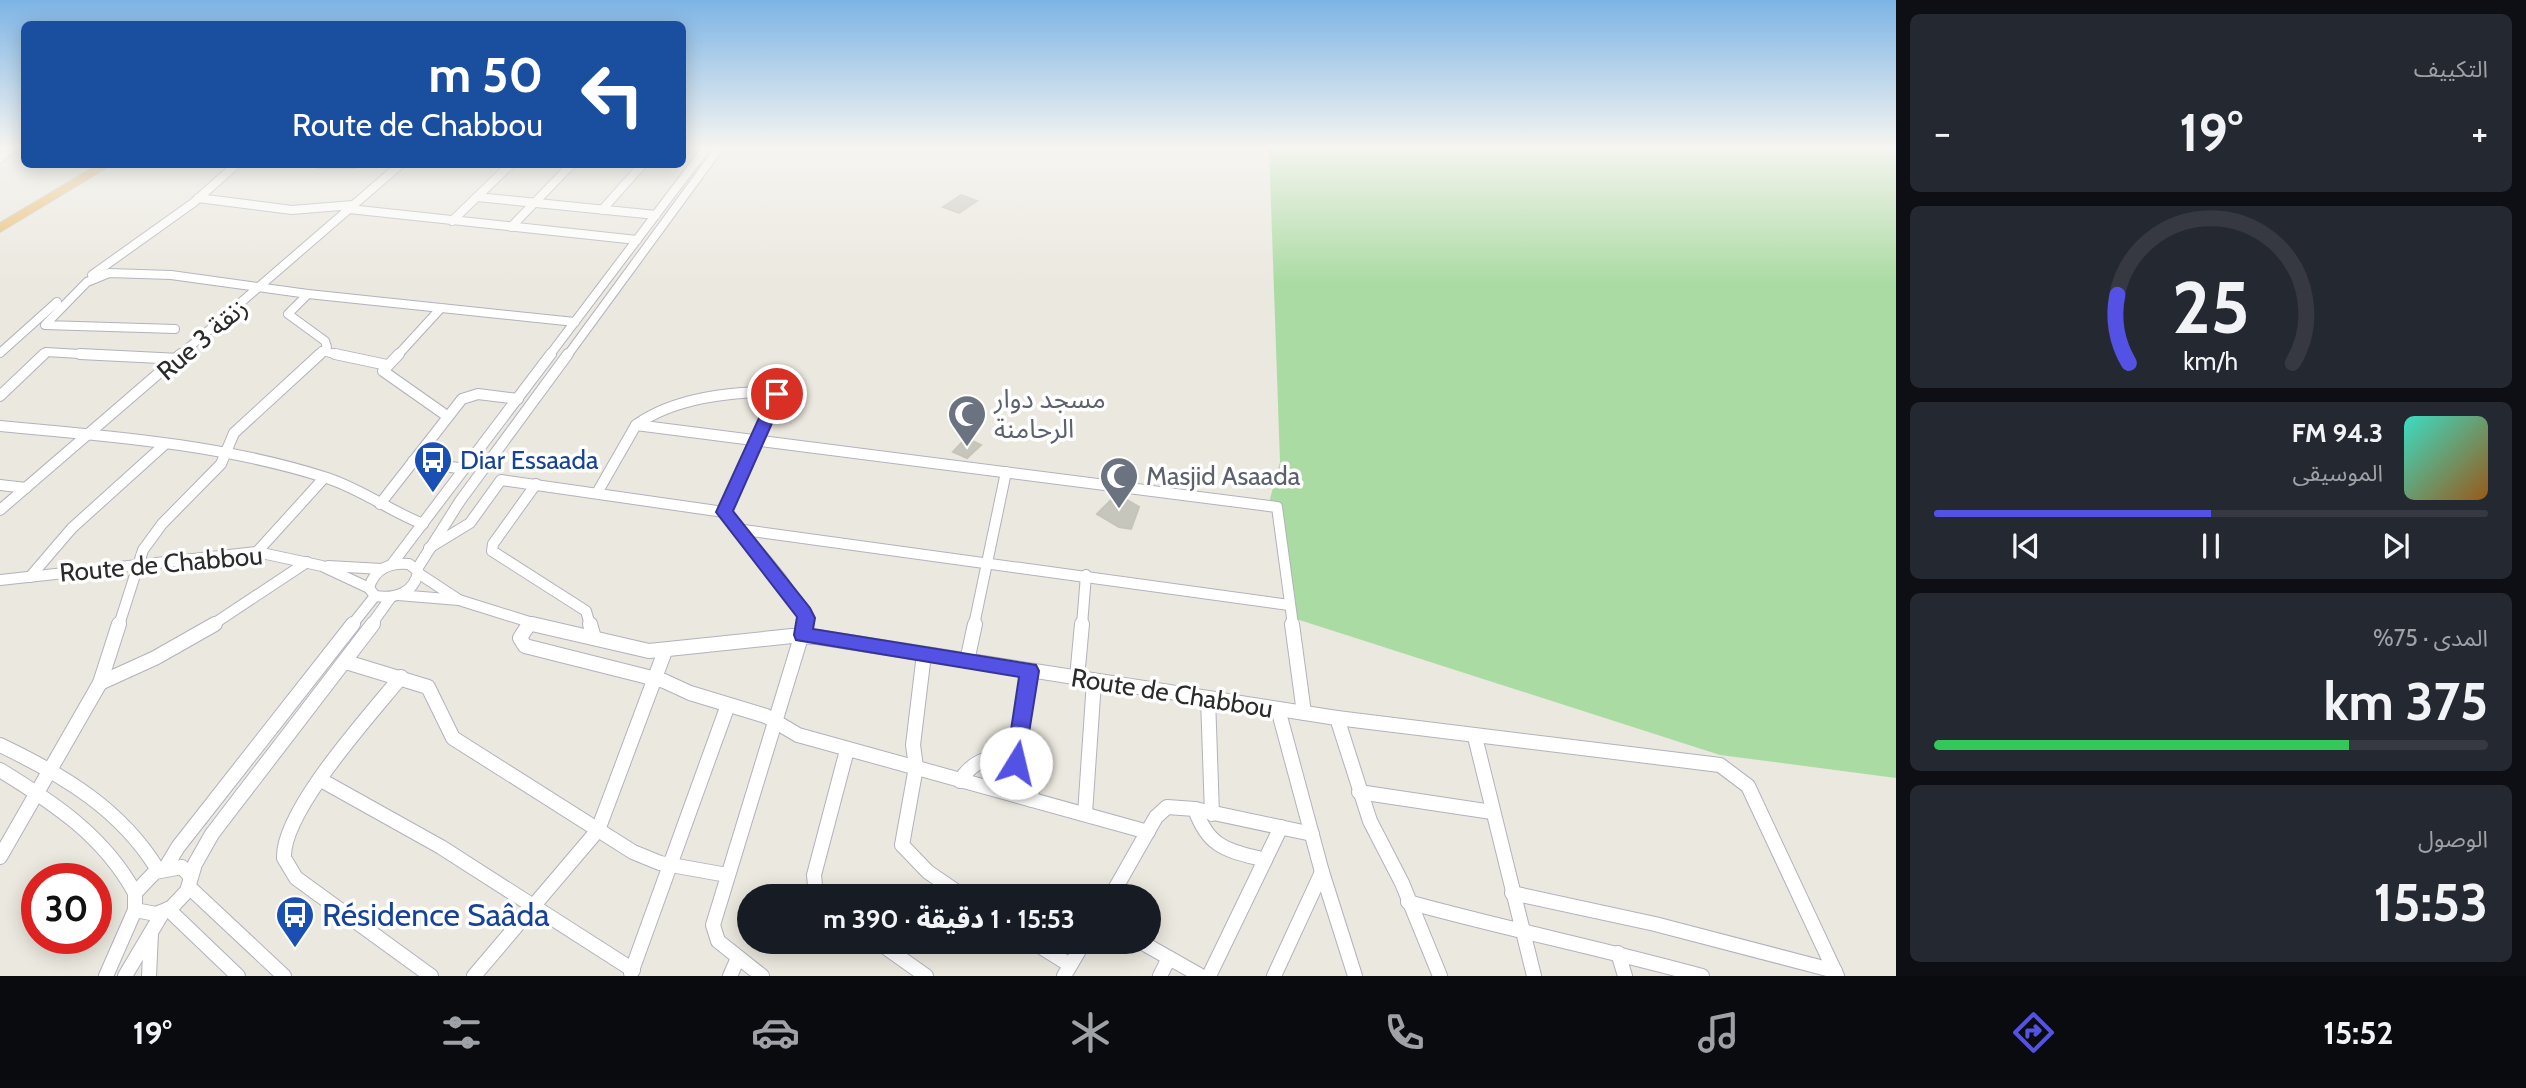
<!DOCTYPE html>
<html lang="ar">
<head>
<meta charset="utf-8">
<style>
	body { margin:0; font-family:Cabin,"Noto Sans Arabic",sans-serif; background:#242831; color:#f1f3f6; direction:rtl; height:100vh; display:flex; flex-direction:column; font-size:26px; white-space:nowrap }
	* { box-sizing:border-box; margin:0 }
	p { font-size:23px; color:#9ea1a6 }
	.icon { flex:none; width:38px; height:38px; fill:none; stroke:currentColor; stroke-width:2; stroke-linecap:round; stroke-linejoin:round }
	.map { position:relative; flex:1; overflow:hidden; direction:ltr }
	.side { display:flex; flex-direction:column; gap:14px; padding:14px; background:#0d0f14; width:630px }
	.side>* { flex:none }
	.top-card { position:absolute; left:21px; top:21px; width:665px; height:147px; border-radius:10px; box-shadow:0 4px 18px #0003; direction:rtl; background:#1a4fa0; color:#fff; overflow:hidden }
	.speed { position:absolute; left:21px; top:863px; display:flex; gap:14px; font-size:35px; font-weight:700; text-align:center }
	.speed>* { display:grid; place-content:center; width:91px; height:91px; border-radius:50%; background:#171b24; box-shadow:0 4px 18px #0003; line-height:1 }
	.speed .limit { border:10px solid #d22; background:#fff; color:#111 }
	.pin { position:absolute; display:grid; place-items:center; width:60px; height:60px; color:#fff; margin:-30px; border:4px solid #fff; border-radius:50%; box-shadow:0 2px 7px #0007 }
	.me { position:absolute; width:77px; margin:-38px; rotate:9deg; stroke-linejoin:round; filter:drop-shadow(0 0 5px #0008) }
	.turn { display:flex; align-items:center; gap:24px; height:147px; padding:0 28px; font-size:32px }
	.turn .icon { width:91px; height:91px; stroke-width:2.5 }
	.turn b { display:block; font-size:49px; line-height:60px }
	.big { font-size:52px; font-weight:800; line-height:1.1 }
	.side .tile { flex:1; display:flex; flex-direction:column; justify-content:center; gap:10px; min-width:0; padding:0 24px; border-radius:10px; background:#242831 }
	.side .dial { align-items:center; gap:0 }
	.dial svg { height:182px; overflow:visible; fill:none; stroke:#363941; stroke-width:7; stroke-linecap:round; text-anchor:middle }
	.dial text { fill:#f1f3f6; stroke:none }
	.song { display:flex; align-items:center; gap:21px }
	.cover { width:84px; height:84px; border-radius:10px; background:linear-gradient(135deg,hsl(170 70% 55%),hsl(30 70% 35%)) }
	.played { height:7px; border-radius:4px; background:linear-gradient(90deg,#5452e4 50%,#363941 50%) }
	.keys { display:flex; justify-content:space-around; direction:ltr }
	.heat { display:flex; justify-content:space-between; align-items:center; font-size:38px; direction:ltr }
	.charge { height:10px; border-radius:5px; background:linear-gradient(90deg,#34c759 75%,#363941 0) }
	.trip { position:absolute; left:737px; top:884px; width:424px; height:70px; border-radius:35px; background:#171b24; box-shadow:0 4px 18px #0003; font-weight:800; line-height:70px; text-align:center; direction:rtl }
	.tabs { display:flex; height:112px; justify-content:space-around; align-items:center; background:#090b0e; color:#9ea1a6 }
	.tabs .icon { width:49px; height:49px }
	.tabs .active { color:#5452e4 }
	.tabs b { font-size:32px; color:#f1f3f6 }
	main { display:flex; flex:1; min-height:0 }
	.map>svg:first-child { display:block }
</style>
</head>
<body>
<main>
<section class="side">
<div class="tile"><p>التكييف</p>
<div class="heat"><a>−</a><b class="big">19°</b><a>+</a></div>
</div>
<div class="tile dial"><svg viewBox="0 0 100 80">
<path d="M14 69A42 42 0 1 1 86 69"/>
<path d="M14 69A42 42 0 0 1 9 39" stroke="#5452e4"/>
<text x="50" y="56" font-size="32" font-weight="700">25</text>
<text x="50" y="72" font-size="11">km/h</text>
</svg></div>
<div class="tile">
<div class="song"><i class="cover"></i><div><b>94.3 FM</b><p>الموسيقى</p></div></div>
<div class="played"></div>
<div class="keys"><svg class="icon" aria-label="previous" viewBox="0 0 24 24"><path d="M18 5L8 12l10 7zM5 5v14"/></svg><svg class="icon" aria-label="pause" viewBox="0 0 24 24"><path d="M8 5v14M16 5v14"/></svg><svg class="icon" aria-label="next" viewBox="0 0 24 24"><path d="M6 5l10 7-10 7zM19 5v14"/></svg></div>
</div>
<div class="tile"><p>المدى · 75%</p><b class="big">375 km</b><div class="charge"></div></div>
<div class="tile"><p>الوصول</p><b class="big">15:53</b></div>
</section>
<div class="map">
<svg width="1896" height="976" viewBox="0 0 1896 976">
	<rect width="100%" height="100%" fill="#ebe8df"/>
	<!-- green -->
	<path fill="#aadba2" d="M1269 147H1896V778L1720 755 1287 616 1270 499 1280 462Z"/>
	<!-- building -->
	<g fill="#c7c6bd" stroke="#c6c4b8" stroke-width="2">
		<path d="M961 195 977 201 959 213 943 207Z"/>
		<path d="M966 438 981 445 967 458 953 452Z"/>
		<path d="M1117 494 1139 507 1131 529 1119 527 1097 514Z"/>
	</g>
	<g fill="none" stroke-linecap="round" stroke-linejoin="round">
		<defs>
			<g id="minor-far2">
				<path d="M0 159 12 147"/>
				<path d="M319 164H356"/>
				<path d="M477 197 656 215"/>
				<path d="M198 198 292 210 353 205"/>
				<path d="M349 209 637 240"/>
				<path d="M602 210 643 164"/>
				<path d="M452 221 511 164"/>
				<path d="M511 227 572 164"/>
				<path d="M92 275 193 203 237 164"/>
				<path d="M308 294 288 314 325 341 327 347 318 356"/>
				<path d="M175 329 45 325 87 282 109 273 171 275 308 294 575 322"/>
				<path d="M322 351 343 356"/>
				<path d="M0 353 57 302"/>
				<path d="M42 356 46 352 114 356"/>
				<path d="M179 356 401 164"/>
				<path d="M397 356 441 308"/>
				<path d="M549 356 707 147"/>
				<path d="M567 356 720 147"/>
			</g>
			<g id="minor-far1">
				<path d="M80 354 180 359"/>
				<path d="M335 354 387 365"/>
				<path d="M399 354 383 371 447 416"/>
				<path d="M0 396 44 354"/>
				<path d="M636 425 1277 507 1293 625"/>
				<path d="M0 426C109 436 222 444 327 478 361 489 390 511 423 524"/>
				<path d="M413 461 464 469"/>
				<path d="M536 484 493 544 492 551 586 611 590 625"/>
				<path d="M0 485 26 488"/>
				<path d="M597 493 636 425C672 399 732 390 776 393L724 512"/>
				<path d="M380 504 462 399 478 394 518 399"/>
				<path d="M0 510 181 354"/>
				<path d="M737 529 1289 605"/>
				<path d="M429 548 470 523 501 480 724 512C749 542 797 587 805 625"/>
				<path d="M257 552 324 478"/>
				<path d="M392 564 551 354"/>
				<path d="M409 564 418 571C415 593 395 599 375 596L369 588C374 569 390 562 409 564Z"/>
				<path d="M328 566 382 569"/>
				<path d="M417 569 460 501 568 354"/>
				<path d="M418 573 459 600"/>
				<path d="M30 577 72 528 164 445"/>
				<path d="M0 580 257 552 322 566 369 588"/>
				<path d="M398 595 459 600 539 625"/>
				<path d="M119 625 143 550 162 524 221 464 234 433 320 354"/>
				<path d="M212 625 307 562"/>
				<path d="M352 625 375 596"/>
				<path d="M371 625 391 597"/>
				<path d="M528 625 529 623"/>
				<path d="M974 625 1006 472"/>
				<path d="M1082 625 1086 575"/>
			</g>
			<g id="minor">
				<path d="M529 624 520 638 525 646 664 681 690 693 766 716 798 735 1148 832"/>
				<path d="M532 624 649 651 792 636 817 637 1337 718 1720 765 1748 786 1837 976"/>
				<path d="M590 624 594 638"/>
				<path d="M1292 624 1304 713"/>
				<path d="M924 654 913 745 916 767 902 845 928 872 963 896"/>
				<path d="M967 661 975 624"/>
				<path d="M346 662 428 687 453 738 633 852 660 863 727 875"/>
				<path d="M401 677C371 714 282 811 284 858L296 878 431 976"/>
				<path d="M1077 678 1082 624"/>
				<path d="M100 683 155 658 215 624"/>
				<path d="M1208 698 1212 814"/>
				<path d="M1278 709 1322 872 1355 976"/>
				<path d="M1337 718 1370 821 1402 883 1440 976"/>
				<path d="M1475 737 1534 976"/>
				<path d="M0 745C63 775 121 809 158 870"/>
				<path d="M1016 763 1030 671"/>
				<path d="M0 770C54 803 104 836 135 893"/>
				<path d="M321 780 441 847 633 970"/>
				<path d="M960 781C983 743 1032 754 1032 800"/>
				<path d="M1359 792 1492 812"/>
				<path d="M1195 809C1209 849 1228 850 1265 860"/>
				<path d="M1085 814 1094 681"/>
				<path d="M0 857 100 683 119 624"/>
				<path d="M166 867 178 847 353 624"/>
				<path d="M189 887 284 976"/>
				<path d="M1512 893 1655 924 1835 971"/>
				<path d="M816 896 814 875 847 750"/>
				<path d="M1111 896 1156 817 1167 807 1195 809 1312 834"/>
				<path d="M1408 902C1506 929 1604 949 1702 976"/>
				<path d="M168 909 238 976"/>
				<path d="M135 910 156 914 171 908 187 891 195 864 212 834 373 624"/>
				<path d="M135 910V893L155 872 182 867 190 876"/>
				<path d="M878 942 926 976"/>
				<path d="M1033 942 1070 965"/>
				<path d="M1141 942 1201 976"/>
				<path d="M1618 953 1625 976"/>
				<path d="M631 973 728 705"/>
				<path d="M106 976 135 910"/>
				<path d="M125 976 163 912"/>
				<path d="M149 976 151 933"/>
				<path d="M474 976 598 830 665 651"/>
				<path d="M730 976 738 958"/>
				<path d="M762 976 718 941 713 925 805 624"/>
				<path d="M1064 976 1084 942"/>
				<path d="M1160 976 1169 958"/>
				<path d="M1209 976 1281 827"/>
				<path d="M1274 976 1322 872"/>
			</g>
			<path id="highway" d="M99 164H113L0 232V223Z"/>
		</defs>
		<!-- minor-far2 casing -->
		<use href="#minor-far2" stroke="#b2b2bd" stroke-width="10"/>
		<!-- minor-far1 casing -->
		<use href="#minor-far1" stroke="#b2b2bd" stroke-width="12"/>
		<!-- minor casing -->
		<use href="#minor" stroke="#b2b2bd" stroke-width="16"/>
		<!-- highway casing -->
		<use href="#highway" stroke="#c8c8c8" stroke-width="2"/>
		<!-- minor-far2 -->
		<use href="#minor-far2" stroke="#fff" stroke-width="8"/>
		<!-- minor-far1 -->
		<use href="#minor-far1" stroke="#fff" stroke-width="10"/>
		<!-- minor -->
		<use href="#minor" stroke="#fff" stroke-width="14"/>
		<!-- highway -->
		<use href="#highway" fill="#ebbb6a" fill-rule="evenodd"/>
	</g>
	<!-- sky -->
	<linearGradient id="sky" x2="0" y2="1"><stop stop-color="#7db4e5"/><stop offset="0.52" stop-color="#f6f5f1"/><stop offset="1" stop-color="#f6f5f1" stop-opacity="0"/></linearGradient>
	<rect width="1896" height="284" fill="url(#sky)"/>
	<!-- route -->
	<path fill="#5452e4" stroke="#373594" stroke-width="2" d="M777 390 785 394 733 511 810 608 815 618 813 629 1036 665 1039 671 1023 770 1016 772 1009 770 1006 763 1019 677 796 640 794 635 797 617 716 512 770 394Z"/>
	<!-- icons -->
	<defs>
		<symbol id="mosque-pin" viewBox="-11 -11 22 30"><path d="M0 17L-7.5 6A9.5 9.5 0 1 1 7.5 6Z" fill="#6b7280" stroke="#fff"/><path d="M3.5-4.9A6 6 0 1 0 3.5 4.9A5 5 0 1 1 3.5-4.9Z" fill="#fff"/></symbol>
		<symbol id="bus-pin" viewBox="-11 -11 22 30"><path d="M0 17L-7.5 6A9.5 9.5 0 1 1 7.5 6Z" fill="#1a4fb4" stroke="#fff"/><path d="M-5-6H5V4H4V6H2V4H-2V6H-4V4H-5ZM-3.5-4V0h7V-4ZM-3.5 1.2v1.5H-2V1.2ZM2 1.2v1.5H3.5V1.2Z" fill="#fff"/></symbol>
	</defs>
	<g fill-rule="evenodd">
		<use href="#mosque-pin" x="945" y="392" width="44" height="60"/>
		<use href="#bus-pin" x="411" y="438" width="44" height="60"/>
		<use href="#mosque-pin" x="1097" y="454" width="44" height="60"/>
		<use href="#bus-pin" x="273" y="893" width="44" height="60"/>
	</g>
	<g text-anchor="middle" stroke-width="7" stroke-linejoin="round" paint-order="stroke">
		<!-- street labels -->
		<g font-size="26" fill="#2b2b2b" stroke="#fff">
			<text transform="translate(202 339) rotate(-41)" y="9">Rue 3 زنقة</text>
			<text transform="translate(161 564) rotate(-5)" y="9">Route de Chabbou</text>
			<text transform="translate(1172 693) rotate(9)" y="9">Route de Chabbou</text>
		</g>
		<!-- worship labels -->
		<g font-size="26" fill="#5b616d" stroke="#fff" text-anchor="start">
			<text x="994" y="408">مسجد دوار<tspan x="994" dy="30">الرحامنة</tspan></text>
			<text x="1146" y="485">Masjid Asaada</text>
		</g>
		<!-- transit labels -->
		<g font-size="26" fill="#164399" stroke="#fff" text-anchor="start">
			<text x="460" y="469">Diar Essaada</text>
		</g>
		<!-- near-transit labels -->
		<g font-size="32" fill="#164399" stroke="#fff" text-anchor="start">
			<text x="322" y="926">Résidence Saâda</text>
		</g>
	</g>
</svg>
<div class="speed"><div class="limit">30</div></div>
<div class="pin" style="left:777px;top:394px;background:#d93025"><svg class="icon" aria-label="arrive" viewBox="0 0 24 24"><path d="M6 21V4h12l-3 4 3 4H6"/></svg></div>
<svg class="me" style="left:1016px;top:763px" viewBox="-20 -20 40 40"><circle r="19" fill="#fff"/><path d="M0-13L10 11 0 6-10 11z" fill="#5452e4"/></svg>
<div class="trip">15:53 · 1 دقيقة · 390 m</div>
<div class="top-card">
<div class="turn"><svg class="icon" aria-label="left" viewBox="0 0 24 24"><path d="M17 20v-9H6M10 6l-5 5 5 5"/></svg><div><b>50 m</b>Route de Chabbou</div></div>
</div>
</div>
</main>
<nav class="tabs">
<b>15:52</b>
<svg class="icon active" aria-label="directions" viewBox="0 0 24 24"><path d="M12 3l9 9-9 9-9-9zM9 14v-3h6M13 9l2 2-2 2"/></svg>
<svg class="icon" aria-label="music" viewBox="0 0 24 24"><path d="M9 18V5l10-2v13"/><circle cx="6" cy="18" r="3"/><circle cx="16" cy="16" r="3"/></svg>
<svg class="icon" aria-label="phone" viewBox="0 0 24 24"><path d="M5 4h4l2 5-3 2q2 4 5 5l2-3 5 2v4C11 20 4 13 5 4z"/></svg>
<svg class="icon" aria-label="climate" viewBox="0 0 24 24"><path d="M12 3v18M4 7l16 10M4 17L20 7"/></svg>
<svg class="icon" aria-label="car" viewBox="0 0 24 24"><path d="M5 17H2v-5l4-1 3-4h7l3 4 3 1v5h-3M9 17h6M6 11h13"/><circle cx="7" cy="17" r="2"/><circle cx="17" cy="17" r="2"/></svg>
<svg class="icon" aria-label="filters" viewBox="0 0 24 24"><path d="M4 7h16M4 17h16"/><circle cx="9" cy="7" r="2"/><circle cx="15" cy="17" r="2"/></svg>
<b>19°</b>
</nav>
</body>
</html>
